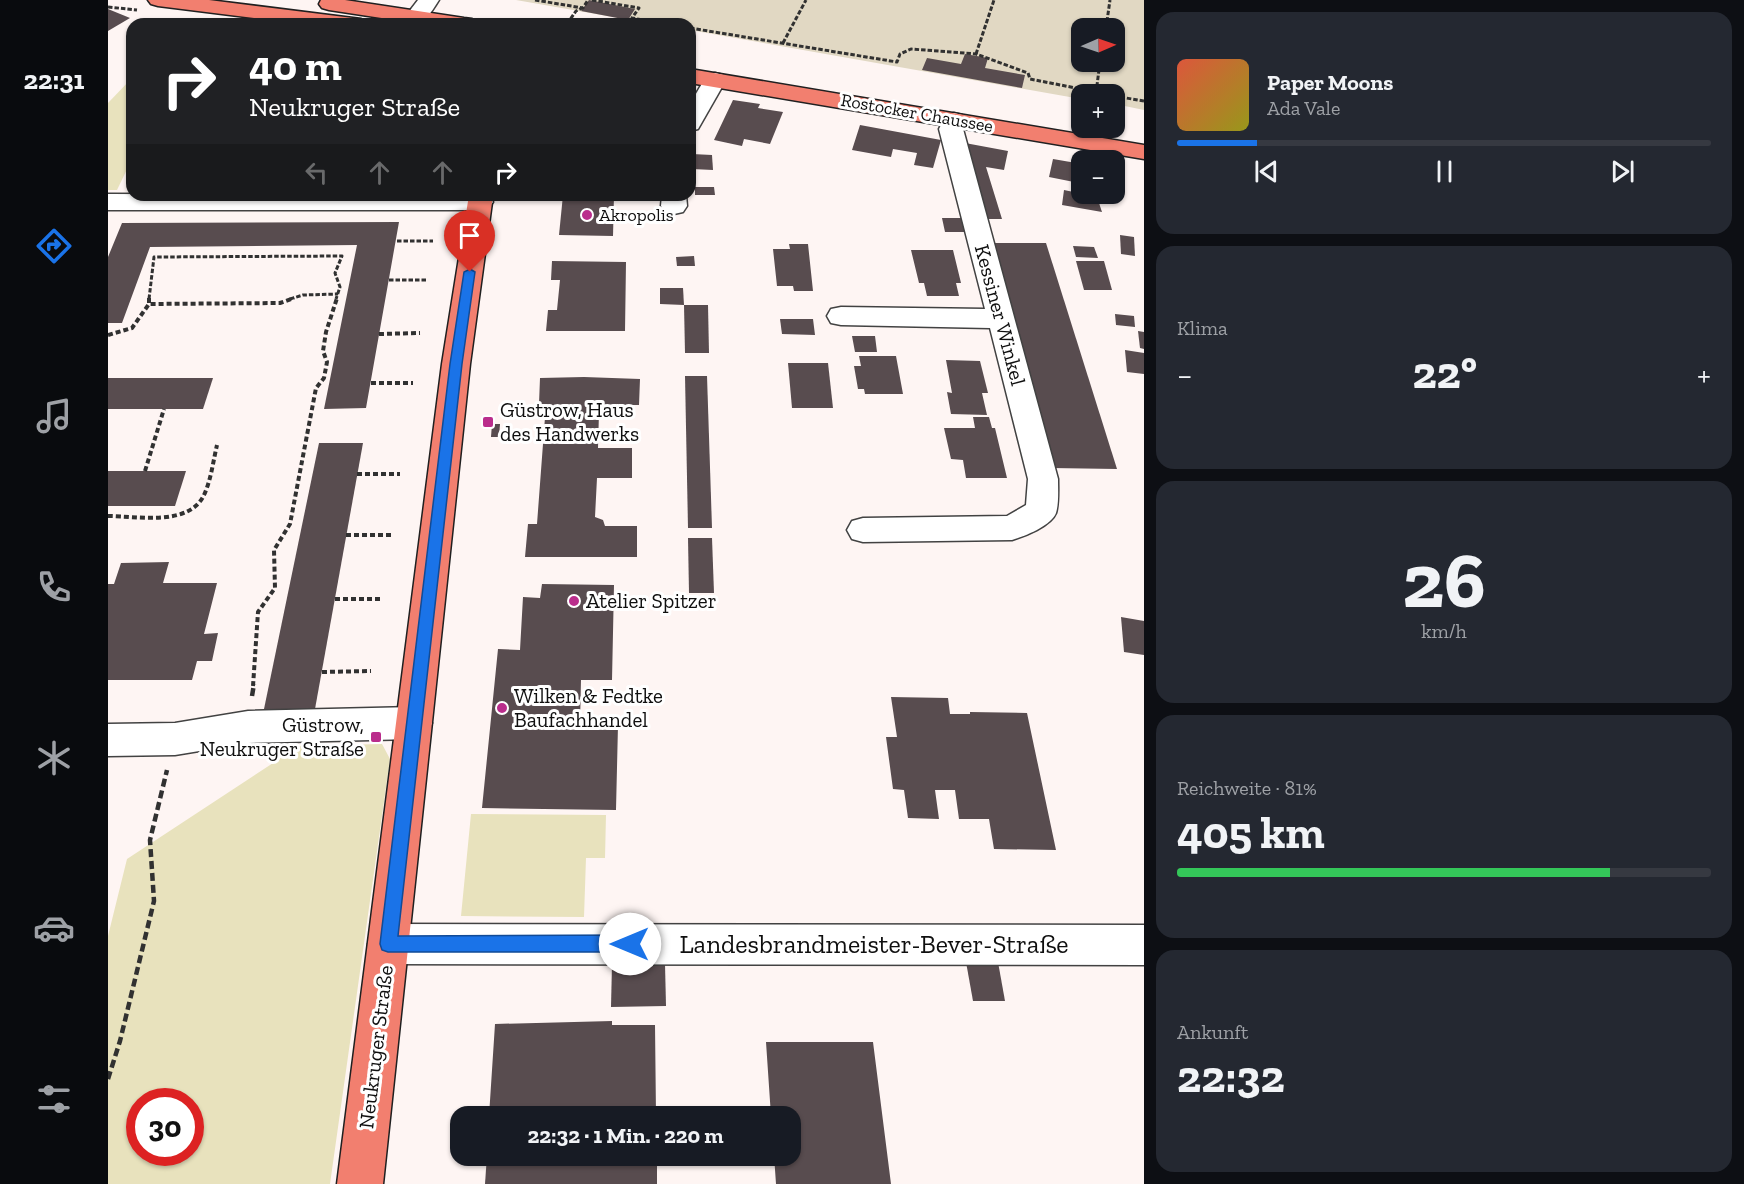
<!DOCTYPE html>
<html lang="de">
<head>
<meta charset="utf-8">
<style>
	body { margin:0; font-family:"Zilla Slab",serif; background:#242831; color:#f1f3f6; height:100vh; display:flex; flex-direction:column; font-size:22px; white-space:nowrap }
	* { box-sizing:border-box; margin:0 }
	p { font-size:20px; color:#9ea1a6 }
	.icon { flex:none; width:33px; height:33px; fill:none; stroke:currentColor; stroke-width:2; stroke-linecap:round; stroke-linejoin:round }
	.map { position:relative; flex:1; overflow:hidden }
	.panel { display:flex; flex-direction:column; gap:12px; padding:12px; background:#0d0f14; width:600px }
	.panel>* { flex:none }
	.banner { position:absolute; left:18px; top:18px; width:570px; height:183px; border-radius:18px; box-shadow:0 2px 4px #0004; background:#202124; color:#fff; overflow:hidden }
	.needle { width:39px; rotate:88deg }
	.controls { position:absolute; left:963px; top:18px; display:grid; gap:12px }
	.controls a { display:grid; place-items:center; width:54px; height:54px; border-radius:12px; background:#171b24; box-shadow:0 2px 4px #0004; font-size:30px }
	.speed { position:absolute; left:18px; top:1088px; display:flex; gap:12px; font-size:30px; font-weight:700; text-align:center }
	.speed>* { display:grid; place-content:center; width:78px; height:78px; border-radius:50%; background:#171b24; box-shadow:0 2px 4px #0004; line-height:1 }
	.speed .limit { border:9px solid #d22; background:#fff; color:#111 }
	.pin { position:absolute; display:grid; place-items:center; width:51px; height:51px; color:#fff; margin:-62px -26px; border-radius:50% 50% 50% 0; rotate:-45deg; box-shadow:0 0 6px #0007 }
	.pin .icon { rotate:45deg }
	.me { position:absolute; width:66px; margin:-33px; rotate:270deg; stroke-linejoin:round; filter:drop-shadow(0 0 4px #0008) }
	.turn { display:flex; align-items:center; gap:21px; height:126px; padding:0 24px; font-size:27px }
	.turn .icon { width:78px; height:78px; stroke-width:2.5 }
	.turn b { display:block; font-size:42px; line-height:51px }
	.lanes { display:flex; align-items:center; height:57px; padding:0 24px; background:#0003; justify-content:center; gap:30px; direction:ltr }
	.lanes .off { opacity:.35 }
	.big { font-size:45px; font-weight:700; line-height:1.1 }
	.panel .widget { flex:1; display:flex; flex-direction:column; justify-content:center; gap:9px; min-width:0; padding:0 21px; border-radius:18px; background:#242831 }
	.panel .dial { align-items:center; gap:0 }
	.dial b { font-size:78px; line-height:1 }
	.song { display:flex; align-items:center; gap:18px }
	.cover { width:72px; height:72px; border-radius:9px; background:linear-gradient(135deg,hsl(10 70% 55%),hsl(60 70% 35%)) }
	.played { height:6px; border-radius:3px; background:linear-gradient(90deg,#1a73e8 15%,#363941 15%) }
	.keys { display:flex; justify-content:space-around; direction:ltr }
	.heat { display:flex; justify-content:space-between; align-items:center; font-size:33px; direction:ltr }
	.charge { height:9px; border-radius:4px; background:linear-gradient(90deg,#34c759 81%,#363941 0) }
	.trip { position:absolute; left:342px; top:1106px; width:351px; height:60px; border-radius:18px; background:#171b24; box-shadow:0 2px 4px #0004; font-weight:700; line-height:60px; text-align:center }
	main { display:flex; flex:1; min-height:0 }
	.tab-bar { display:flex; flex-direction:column; width:108px; justify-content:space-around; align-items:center; background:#090b0e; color:#9ea1a6 }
	.tab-bar .icon { width:42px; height:42px }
	.tab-bar .active { color:#1a73e8 }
	.tab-bar b { font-size:27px; color:#f1f3f6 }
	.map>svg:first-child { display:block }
</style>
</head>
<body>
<main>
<nav class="tab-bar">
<b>22:31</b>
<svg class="icon active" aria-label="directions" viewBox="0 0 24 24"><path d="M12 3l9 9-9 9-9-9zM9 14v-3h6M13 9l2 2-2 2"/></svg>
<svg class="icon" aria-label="music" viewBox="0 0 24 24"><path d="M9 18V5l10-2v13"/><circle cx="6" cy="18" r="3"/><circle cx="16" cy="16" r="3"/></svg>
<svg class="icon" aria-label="phone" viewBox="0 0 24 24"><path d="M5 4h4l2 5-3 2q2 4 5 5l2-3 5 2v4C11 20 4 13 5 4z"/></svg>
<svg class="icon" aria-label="climate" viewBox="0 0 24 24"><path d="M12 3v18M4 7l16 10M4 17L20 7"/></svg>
<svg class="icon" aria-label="car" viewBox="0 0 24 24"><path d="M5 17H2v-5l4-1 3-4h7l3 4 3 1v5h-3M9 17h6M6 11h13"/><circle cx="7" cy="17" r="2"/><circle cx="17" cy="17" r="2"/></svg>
<svg class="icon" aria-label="filters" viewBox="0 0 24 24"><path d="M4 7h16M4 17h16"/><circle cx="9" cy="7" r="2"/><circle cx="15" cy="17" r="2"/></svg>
</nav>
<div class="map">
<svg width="1036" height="1184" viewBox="0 0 1036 1184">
	<rect width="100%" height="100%" fill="#fef5f3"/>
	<!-- green -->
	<g fill="#e8e2bd" fill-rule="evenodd">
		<path d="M24 78V159L9 190H0V103Z"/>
		<path d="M274 744 282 759 222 1184H0V936L19 859 191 746ZM32 1101H82V1152H32Z"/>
		<path d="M363 814 498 815 497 858H478L476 917 353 916Z"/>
	</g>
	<!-- cemetery -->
	<path fill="#e1d8c3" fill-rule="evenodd" d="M408 0H1036V110L1007 104 1006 94H974L973 99 582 30V24H545ZM974 28H1006V62H974Z"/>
	<!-- building -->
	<g fill="#584c4f">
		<path d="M481 0 527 9 520 20 473 11Z"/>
		<path d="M0 9 22 18 0 31Z"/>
		<path d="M40 19 71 22V24H37Z"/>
		<path d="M857 54 880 58 877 68 917 75 914 88 814 70 819 58 853 64Z"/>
		<path d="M625 100 652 104 650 108 675 112 662 144 636 139 634 146 606 140Z"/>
		<path d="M752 125 833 140 825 168 806 165 809 153 785 149 783 157 744 150Z"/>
		<path d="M857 143 900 151 896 170 878 167 894 219H876Z"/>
		<path d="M584 154 604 155 605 170 584 169Z"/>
		<path d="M945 159 974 164V190L964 188 966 182 941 177Z"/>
		<path d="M587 187H606L607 195H587Z"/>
		<path d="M956 190 985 196 984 194H992L991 203 994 212 954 205Z"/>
		<path d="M455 195H506L505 236 451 235Z"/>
		<path d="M834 218H854L858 232H837Z"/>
		<path d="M291 222 258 408 216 409 249 245 42 247 14 323H0V257L14 223Z"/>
		<path d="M1012 235 1026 237 1027 256 1013 254Z"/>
		<path d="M882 243H938L1009 469 943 468Z"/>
		<path d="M681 244H700L705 291H686L685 286H669L665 249H682Z"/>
		<path d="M965 246 986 247 990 258 968 257Z"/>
		<path d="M803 250H845L853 283H848L851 296H819L816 283H811Z"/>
		<path d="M586 256 587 266H569L568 257Z"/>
		<path d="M444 261 518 262 517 331H438L440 310H449L452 280H443Z"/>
		<path d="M968 261H996L1004 290H976Z"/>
		<path d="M552 288H575L576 305 552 304Z"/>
		<path d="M576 305H600L601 353H577Z"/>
		<path d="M1007 314 1026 316 1027 327 1008 325Z"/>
		<path d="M672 319H705L707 335 674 334Z"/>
		<path d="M1030 331 1036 332V349L1032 348Z"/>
		<path d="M744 336H767L769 352H747Z"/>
		<path d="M1017 350 1036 353V374L1019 372Z"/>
		<path d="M751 356H788L795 394H757L756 389H750L746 366H753Z"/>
		<path d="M838 360 872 361 880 393H874L879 415 843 414 839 392 844 393Z"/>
		<path d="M680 363H720L725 408H684Z"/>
		<path d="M577 376H599L604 528H580Z"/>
		<path d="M476 377 532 379 531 405H501L498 410 491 412 490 448H524V478H489L487 517 495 520 497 526H529V557H417L420 524H429L438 404H431L432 378Z"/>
		<path d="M0 378H105L95 409H0Z"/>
		<path d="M865 417H881L884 428H887L899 478H858L855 460 843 459 836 428H867Z"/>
		<path d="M384 424H392L391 437H383Z"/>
		<path d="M211 443H255L207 709H156Z"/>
		<path d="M0 471H78L67 506H0Z"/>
		<path d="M580 538H604L606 593H581Z"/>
		<path d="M61 562 55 583H109L96 634 110 633 104 661H89L84 680H0V584H6L13 563Z"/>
		<path d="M434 584 506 585 504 680H473L472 724 510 725 508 810 374 808 390 649 412 650 415 597 432 598Z"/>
		<path d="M1013 617 1036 621V655L1016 652Z"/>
		<path d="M783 697 840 698 842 714H862V712L919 713 948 850 886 849 881 819H851L847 790H827L831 819 800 818 796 790 785 789 778 737H789Z"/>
		<path d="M858 962H890L897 1001H865Z"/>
		<path d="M504 964H557L558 1006 503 1007Z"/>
		<path d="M504 1021V1025H547L548 1116H381L387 1024Z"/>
		<path d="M658 1042H765L783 1184H668L666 1155H682V1116H663Z"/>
		<path d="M379 1155H549V1184H377Z"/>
	</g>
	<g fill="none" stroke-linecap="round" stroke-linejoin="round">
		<defs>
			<g id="minor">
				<path d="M310 0H331C323 12 317 26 300 22L297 17Z"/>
				<path d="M607 73 615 75 618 80 590 129 582 131V104L599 75Z"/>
				<path d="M846 113 854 115 858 120 855 129 950 479C950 489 951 503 948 513 943 526 917 536 904 540L755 542 744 539 739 530 744 521 755 518 899 516 918 505 920 479 882 328 733 325 723 323 719 316 723 309 733 307 877 309 831 129 838 115Z"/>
				<path d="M0 194 375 195 381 197 385 202 381 207 372 210H0Z"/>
				<path d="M554 195H578L579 206 575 212 566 214 557 212 553 206Z"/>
				<path d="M306 707 319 712 324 723 319 734 306 739 140 743 67 755 0 756V724L67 723 140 711Z"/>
				<path d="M280 924 1036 925V965L280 964 266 958 260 944 266 930Z"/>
			</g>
			<g id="major">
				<path d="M40 0H101L253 19 256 24H193L50 6 43 4Z"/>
				<path d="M213 0H237L356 18 364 19 367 24H313L221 10 214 8 211 4Z"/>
				<path d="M582 69 1036 145V159L582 83Z"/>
				<path d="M361 195H385L362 364 275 1184H229L334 364Z"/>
			</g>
		</defs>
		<!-- minor casing -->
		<use href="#minor" stroke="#424242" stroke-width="3"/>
		<!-- major casing -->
		<use href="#major" stroke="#202020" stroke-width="3"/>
		<!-- path-far2 -->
		<g stroke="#313131" stroke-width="3" stroke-dasharray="4.5 2" stroke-linecap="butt">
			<path d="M427 0 475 8 480 0"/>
			<path d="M484 0 531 8 524 18 559 24"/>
			<path d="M0 7 29 10"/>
			<path d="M459 24 468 11 474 8"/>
			<path d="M582 28 789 62 792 54 803 49 868 54 920 73 922 79 998 94"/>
			<path d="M998 28 1002 0"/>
			<path d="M675 43 698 0"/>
			<path d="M868 54 886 0"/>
			<path d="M988 93 992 62"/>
			<path d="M1006 96 1036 101"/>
			<path d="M289 241H325"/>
			<path d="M281 280H320"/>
			<path d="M41 299 46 257 234 256 227 273 232 287 228 299"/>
			<path d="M182 299 195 295 230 294"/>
		</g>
		<!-- path-far1 -->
		<g stroke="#313131" stroke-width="4" stroke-dasharray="5 3" stroke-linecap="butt">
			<path d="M41 298V304"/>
			<path d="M271 334 312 333"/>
			<path d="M0 335 24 328 41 304 172 303 186 298"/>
			<path d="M263 383H305"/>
			<path d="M37 471 56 409"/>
			<path d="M249 474H292"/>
			<path d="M0 516C28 516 81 527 96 495 103 480 105 462 109 445"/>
			<path d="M238 535H283"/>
			<path d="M227 599H273"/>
			<path d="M214 672 263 671"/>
			<path d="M145 686 150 612 167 588 166 550 182 524 208 388 216 378 219 362 215 351 218 332 229 298"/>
		</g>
		<!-- path -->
		<g stroke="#313131" stroke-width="4.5" stroke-dasharray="8 4" stroke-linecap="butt">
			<path d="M144 696 146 684"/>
			<path d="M0 1079 12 1041 46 901 42 840 59 770"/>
		</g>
		<!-- minor -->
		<use href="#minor" fill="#fff" fill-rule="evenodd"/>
		<!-- major -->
		<use href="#major" fill="#f27f6f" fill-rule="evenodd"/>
	</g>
	<!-- route -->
	<path fill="#1a73e8" stroke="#114b97" stroke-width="1.5" d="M362 269 367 272 354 364 290 936 522 935 528 938 531 944 528 949 522 952H280L274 950 272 944 342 364 356 272Z"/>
	<!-- markers -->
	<g fill="#ba2d8c" stroke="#fff" stroke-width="2">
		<circle cx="479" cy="215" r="6"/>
		<rect x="374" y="416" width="12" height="12" rx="3"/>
		<circle cx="466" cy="601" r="6"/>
		<circle cx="394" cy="708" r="6"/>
		<rect x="262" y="731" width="12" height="12" rx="3"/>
	</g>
	<g text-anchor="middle" stroke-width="6" stroke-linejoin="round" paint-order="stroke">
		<!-- far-street labels -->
		<g font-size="18" fill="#0f0f0f" stroke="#fff">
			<text transform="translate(809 113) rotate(10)" y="6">Rostocker Chaussee</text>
		</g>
		<!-- far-poi labels -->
		<g font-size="18" fill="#0f0f0f" stroke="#fff" text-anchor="start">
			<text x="491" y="221">Akropolis</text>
		</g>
		<!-- street labels -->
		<g font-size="21" fill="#0f0f0f" stroke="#fff">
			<text transform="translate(892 315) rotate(75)" y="7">Kessiner Winkel</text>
			<text transform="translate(268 1047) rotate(-83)" y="7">Neukruger Straße</text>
		</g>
		<!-- poi labels -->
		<g font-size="21" fill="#0f0f0f" stroke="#fff" text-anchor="start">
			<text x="392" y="417">Güstrow, Haus<tspan x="392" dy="24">des Handwerks</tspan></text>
			<text x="478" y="608">Atelier Spitzer</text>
			<text x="406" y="703">Wilken &amp; Fedtke<tspan x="406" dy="24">Baufachhandel</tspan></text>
			<text x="256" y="732" text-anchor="end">Güstrow,<tspan x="256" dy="24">Neukruger Straße</tspan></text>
		</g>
		<!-- near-street labels -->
		<g font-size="26" fill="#0f0f0f" stroke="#fff">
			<text x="766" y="953">Landesbrandmeister-Bever-Straße</text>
		</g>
	</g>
</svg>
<div class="controls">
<a><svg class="needle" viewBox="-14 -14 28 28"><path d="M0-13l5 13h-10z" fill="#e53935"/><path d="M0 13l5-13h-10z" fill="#9ea1a6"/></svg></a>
<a>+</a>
<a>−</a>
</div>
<div class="speed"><div class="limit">30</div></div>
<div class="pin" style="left:362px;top:272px;background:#d93025"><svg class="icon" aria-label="arrive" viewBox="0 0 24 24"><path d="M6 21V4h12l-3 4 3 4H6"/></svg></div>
<svg class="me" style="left:522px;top:944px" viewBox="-20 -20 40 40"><circle r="19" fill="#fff"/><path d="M0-13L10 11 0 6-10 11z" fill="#1a73e8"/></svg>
<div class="trip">22:32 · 1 Min. · 220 m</div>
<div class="banner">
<div class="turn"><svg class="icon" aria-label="right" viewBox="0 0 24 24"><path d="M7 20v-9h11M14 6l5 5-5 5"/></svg><div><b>40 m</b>Neukruger Straße</div></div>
<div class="lanes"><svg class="icon off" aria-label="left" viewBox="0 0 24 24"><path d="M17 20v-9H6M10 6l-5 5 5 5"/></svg><svg class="icon off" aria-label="ahead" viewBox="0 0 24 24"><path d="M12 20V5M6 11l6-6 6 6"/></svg><svg class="icon off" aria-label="ahead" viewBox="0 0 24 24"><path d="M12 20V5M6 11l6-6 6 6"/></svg><svg class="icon" aria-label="right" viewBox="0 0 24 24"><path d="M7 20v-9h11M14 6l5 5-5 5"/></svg></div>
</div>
</div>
<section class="panel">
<div class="widget">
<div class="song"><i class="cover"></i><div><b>Paper Moons</b><p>Ada Vale</p></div></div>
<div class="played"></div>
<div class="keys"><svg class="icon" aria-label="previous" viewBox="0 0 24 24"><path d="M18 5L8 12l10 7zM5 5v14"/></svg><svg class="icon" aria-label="pause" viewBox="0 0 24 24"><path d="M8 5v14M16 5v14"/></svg><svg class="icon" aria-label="next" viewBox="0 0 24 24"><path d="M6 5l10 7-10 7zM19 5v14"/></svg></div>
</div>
<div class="widget"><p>Klima</p>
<div class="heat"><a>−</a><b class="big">22°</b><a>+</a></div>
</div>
<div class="widget dial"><b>26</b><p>km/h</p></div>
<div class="widget"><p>Reichweite · 81%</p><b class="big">405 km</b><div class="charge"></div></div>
<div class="widget"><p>Ankunft</p><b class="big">22:32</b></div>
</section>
</main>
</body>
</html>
